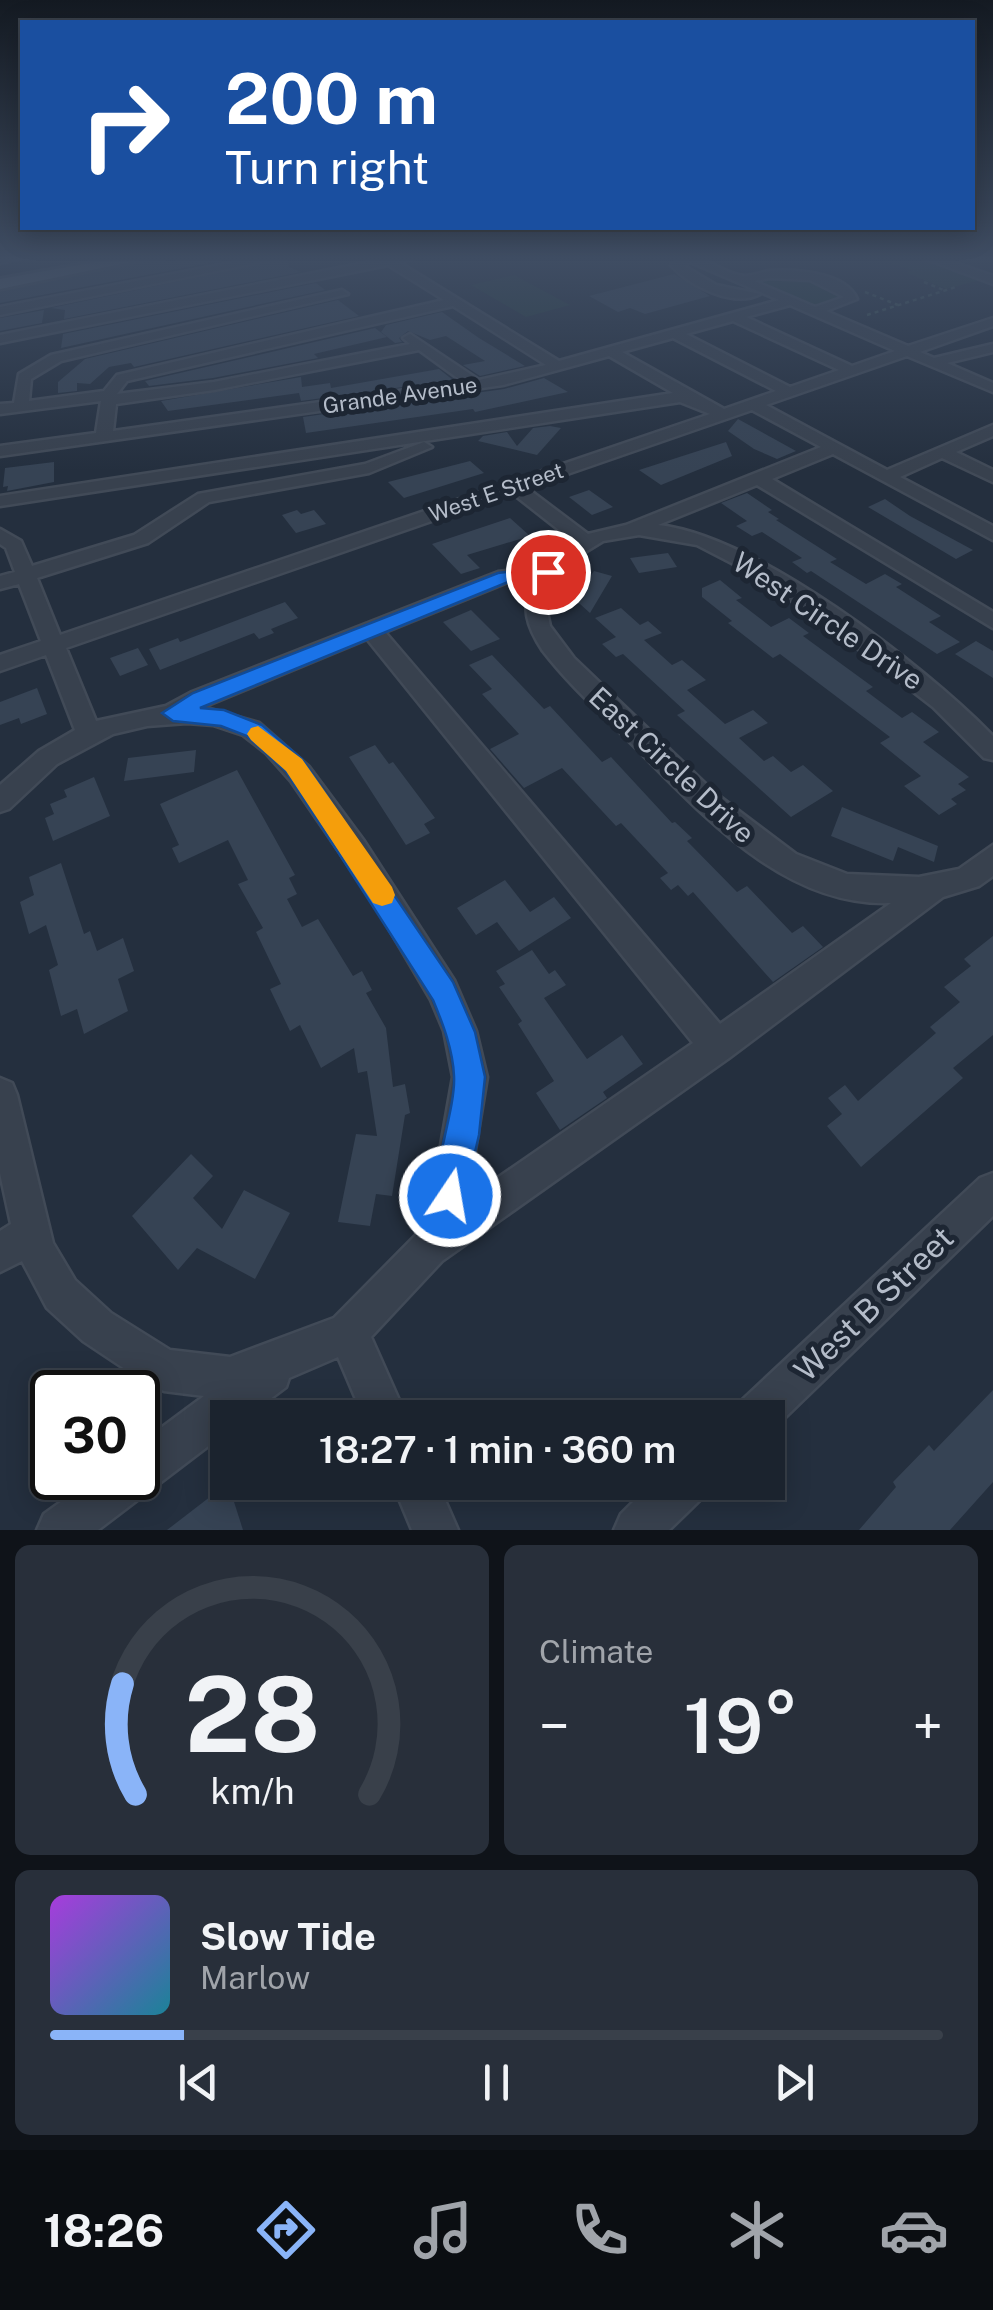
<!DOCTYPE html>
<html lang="en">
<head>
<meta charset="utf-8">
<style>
	body { margin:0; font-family:"Public Sans",sans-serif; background:#282f3a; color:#f1f3f6; height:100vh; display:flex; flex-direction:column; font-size:38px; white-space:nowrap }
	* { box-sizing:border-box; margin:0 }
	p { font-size:32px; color:#a0a4aa }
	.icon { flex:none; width:55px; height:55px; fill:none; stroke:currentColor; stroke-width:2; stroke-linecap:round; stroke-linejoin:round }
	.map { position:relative; height:1530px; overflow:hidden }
	.side { display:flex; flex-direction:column; gap:15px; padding:15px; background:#0f1319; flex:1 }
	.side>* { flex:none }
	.top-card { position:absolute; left:20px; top:20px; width:955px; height:210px; border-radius:0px; box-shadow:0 5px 25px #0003,0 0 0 2px #39404a; background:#1a4fa0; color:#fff; overflow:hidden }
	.speed { position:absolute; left:30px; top:1370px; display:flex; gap:20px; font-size:50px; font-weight:700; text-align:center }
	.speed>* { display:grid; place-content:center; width:130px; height:130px; border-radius:50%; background:#1b232e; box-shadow:0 5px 25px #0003,0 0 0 2px #39404a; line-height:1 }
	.speed .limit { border:5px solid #111; border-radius:15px; background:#fff; color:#111 }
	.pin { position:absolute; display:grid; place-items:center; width:85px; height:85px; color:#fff; margin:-42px; border:5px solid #fff; border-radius:50%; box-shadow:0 2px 10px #0007 }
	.me { position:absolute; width:110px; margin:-55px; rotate:12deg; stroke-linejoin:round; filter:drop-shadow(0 0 8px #0008) }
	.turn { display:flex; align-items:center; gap:35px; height:210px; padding:0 40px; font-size:45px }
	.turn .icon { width:130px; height:130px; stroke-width:2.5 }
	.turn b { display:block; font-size:70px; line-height:85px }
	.big { font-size:75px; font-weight:600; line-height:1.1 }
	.side .widget { flex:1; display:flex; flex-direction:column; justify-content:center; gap:15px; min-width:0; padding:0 35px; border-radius:15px; background:#282f3a }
	.side .dial { align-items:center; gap:0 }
	.dial svg { height:260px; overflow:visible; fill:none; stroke:#39404a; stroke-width:7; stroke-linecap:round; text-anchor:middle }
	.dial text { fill:#f1f3f6; stroke:none }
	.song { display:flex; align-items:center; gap:30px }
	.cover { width:120px; height:120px; border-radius:15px; background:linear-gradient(135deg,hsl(280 70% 55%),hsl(190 70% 35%)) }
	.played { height:10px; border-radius:5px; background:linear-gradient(90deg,#8ab4f8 15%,#39404a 15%) }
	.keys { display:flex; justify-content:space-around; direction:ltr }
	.heat { display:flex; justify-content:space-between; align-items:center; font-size:55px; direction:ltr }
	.side .tiles { flex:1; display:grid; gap:15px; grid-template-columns:1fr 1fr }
	.widget:last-child { grid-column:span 2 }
	.trip { position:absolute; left:210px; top:1400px; width:575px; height:100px; border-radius:0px; background:#1b232e; box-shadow:0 5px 25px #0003,0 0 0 2px #39404a; font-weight:600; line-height:100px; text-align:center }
	.tabs { display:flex; height:160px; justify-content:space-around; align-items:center; background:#0b0e12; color:#a0a4aa }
	.tabs .icon { width:70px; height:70px }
	.tabs .on { color:#8ab4f8 }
	.tabs b { font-size:45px; color:#f1f3f6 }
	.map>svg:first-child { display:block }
</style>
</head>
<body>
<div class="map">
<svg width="993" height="1530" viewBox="0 0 993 1530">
	<rect width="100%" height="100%" fill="#242f3e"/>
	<!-- green -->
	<g fill="#263c3f">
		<path d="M891 257H922L984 279 946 289 907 273 911 270 882 260Z"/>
		<path d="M514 275 570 305 526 317 471 285Z"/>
		<path d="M786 275 817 282 844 298 820 307 755 280Z"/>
	</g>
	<!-- building -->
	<g fill="#364354">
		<path d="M159 257H165L166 262 194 257H241L0 303V292Z"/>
		<path d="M288 258 289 267 301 272 64 319 65 310 51 308Z"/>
		<path d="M674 274 710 296 645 314 630 308 618 312 589 296Z"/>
		<path d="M316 283 325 290 61 348 63 334Z"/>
		<path d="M338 300 359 316 134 367 131 363 109 367 90 384 77 383V391L58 393V382L85 359Z"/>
		<path d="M44 310 42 323 0 331V318Z"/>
		<path d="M442 312 479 338 525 366 480 376 463 365 485 361 446 336 430 340 408 331 399 338 402 342 395 343 381 332 386 325Z"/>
		<path d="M375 328 387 337 314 354 318 358 213 378 149 386 145 381Z"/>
		<path d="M439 369 453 380 301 401 299 393 168 411 161 401 301 377 302 387 330 383 331 388Z"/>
		<path d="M544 378 568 392 475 412 473 409 306 433 303 417 504 389Z"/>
		<path d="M738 419 758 430 796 451 777 459 754 449 728 431Z"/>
		<path d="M550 426 561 428 537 455 478 441 483 436 507 432 517 446 533 428Z"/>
		<path d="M726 442 732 456 661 485 639 470Z"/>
		<path d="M470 461 484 473 404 498 388 482Z"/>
		<path d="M54 462V482L7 491 8 486 3 487 5 468Z"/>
		<path d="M589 490 613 507 592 515 569 497Z"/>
		<path d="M747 493 772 510 768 512 779 519 776 520 837 559 830 562 866 584 885 574 902 584 896 587 941 616 929 622 960 642 937 654 811 571 807 573 792 562 802 558 762 532 752 536 736 526 747 521 721 503Z"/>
		<path d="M885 499 910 516 973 550 956 559 868 507Z"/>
		<path d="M297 510 301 514 314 510 326 524 296 533 282 515Z"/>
		<path d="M510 518 530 536 467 555 480 568 461 574 432 544Z"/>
		<path d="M668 553 677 567 639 573 630 558Z"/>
		<path d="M594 571 612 576 590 613 580 604 568 600 583 576 589 578Z"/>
		<path d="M720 580 742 598 736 600 771 627 789 618 809 633 803 636 873 687 866 691 902 718 912 712 939 732 923 742 969 777 958 784 966 790 951 799 957 804 939 815 904 786 921 776 880 743 890 737 780 654 773 658 728 623 732 621 702 597V588Z"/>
		<path d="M285 602 298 618 271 629 274 633 259 639 254 633 160 670 149 649 178 638 180 642Z"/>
		<path d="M621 608 640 625 648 621 662 633 644 640 672 665 682 660 706 680 687 690 725 724 753 710 768 723 739 738 764 761 773 756 791 772 803 765 833 791 791 817 677 715 685 711 623 654 616 657 602 644 616 637 595 618Z"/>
		<path d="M471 610 500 639 471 651 443 622Z"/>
		<path d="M976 641 993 651V678L955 654Z"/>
		<path d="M138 648 148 665 120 676 110 658Z"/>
		<path d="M492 655 544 709 550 706 602 762 611 757 672 823 675 822 692 838 687 841 737 892 747 886 792 933 803 926 823 947 773 982 693 892 688 896 678 885 671 890 660 878 668 873 621 823 616 826 562 768 524 788 490 749 519 734 482 694 492 689 469 665Z"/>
		<path d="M37 688 47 714 21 724 19 718 0 725V702Z"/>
		<path d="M375 745 389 764 393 762 435 818 424 824 430 833 406 845 349 757Z"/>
		<path d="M196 750 194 772 124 781 128 758Z"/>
		<path d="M237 770 295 875 289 878 297 894 287 899 302 927 318 919 353 976 362 971 372 990 366 993 386 1028 393 1087 405 1084 410 1113 405 1115 392 1196 376 1194 370 1226 338 1222 356 1134 377 1136 367 1071 358 1073 354 1048 321 1068 300 1025 290 1031 270 989 281 984 256 932 263 928 238 884 248 880 228 840 179 863 172 848 179 845 160 804Z"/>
		<path d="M94 777 110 816 53 841 45 818 54 814 50 804 67 797 64 790Z"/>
		<path d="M842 807 938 846 934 862 898 847 893 861 831 836Z"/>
		<path d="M61 863 84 934 90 931 97 951 123 938 134 971 118 979 128 1011 84 1034 77 1009 61 1016 49 970 58 965 46 925 29 934 20 902 34 895 29 877Z"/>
		<path d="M505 880 530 912 554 897 571 918 519 951 497 922 476 935 457 908Z"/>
		<path d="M993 936V1035L953 1068 963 1078 861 1167 827 1126 842 1114 828 1098 845 1085 858 1101 936 1033 930 1027 960 1002 944 987 971 966 964 959Z"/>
		<path d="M532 950 549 974 555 970 566 985 544 998 587 1059 622 1035 643 1064 603 1092 607 1098 560 1130 536 1093 554 1081 518 1024 522 1021 499 987 505 984 496 971Z"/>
		<path d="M191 1154 213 1176 193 1198 222 1229 244 1190 290 1213 255 1279 197 1248 178 1270 132 1216Z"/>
		<path d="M993 1390V1482L950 1530H859L896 1487 893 1482 929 1445 934 1451Z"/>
		<path d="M228 1483 243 1530H167Z"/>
	</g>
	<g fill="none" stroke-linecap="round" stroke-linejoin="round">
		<defs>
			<g id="minor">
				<path d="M0 257H25L0 263Z"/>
				<path d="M261 257H285L0 315V307Z"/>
				<path d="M377 257H417L400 263 559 361 779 300 690 262 684 266 716 285 760 294C734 308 689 286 671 265 698 243 718 275 745 276 753 276 762 272 769 271 794 269 846 272 857 299L826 311 908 346 993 318V326L920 352 934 358 993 344V352L947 363 993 383V392L907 356 766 405 887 470 993 425V436L956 452 993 470V482L942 458 900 477 993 526V540L833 454 772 479 993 612V628L757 485 658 525C755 535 924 665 993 736V760L984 758 933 707 839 634 753 574 697 545 639 535 603 541 567 563 548 591 546 607 550 626 574 658 715 793 796 854 847 874 919 877 959 869 993 845V876L979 886 943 897 729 1058 442 1261 371 1337 407 1418H364L338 1357 289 1378 286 1387 245 1418H228V1431L98 1530H37L44 1514 94 1478H138V1445L204 1396 164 1391 149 1385 83 1341 47 1308 22 1261 0 1272V1231L11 1224 0 1173V1078L12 1083 17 1095 53 1243 75 1280 111 1313 170 1350 230 1357 334 1318 416 1235 432 1196 453 1077 444 1031 431 1000 371 898 291 781 266 753 243 735 213 725 187 723 147 726 113 734 57 764 9 809 0 812V785L39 751 75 730 46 655 0 671V655L41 641 19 584 0 589V576L15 572 6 548 0 544V529L21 541 32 566 134 535 198 494 365 464 424 442 432 447 369 473 209 502 148 543 37 578 60 635 710 414 680 402 0 506V496L673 393 609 356 503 385 0 456V446L96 433 101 401 0 414V404L14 403 19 374 51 355 342 290 348 294 61 361 31 379 29 401 104 391 117 375 444 300 388 265 0 343V335L380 260ZM770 278 810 280 844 297 815 307 754 281ZM790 305 895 351 852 366 746 317ZM453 306 546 365 479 380 410 334 403 338 410 344 214 382 117 394 127 381ZM733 321 839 370 790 387 686 334ZM673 338 776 391 724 409 622 352ZM419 350 463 382 113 431 116 404 214 390ZM752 410 821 447 626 525 588 534 527 488ZM512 493 573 541 543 566 498 572 192 692 166 706 96 721 66 648ZM534 579C520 607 527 627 543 651 570 686 603 715 634 746 703 815 784 907 891 903L720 1024 385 632 508 582ZM367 639 693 1043 467 1199 487 1077 476 1031 454 980 364 841 309 767 259 723 203 707Z"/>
				<path d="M921 257H938L993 276V284Z"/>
				<path d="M993 1173V1216L769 1433 768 1418H733L739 1403 980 1178Z"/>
				<path d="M392 1482H437L458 1530H412Z"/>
				<path d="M653 1482H708L702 1498 669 1530H614L621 1514Z"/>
			</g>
			<path id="major" d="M124 257H155L0 289V279Z"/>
		</defs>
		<!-- minor casing -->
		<use href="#minor" stroke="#414a57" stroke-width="5"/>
		<!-- major casing -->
		<use href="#major" stroke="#414a57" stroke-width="6"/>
		<!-- path -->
		<g stroke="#3f5557" stroke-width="2.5" stroke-dasharray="4 4" stroke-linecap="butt">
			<path d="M924 282 946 291"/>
			<path d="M865 292 898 305"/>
			<path d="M867 315 956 287"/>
		</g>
		<!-- minor -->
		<use href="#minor" fill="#38414e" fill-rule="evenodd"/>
		<!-- major -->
		<use href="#major" fill="#56606e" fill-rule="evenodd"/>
	</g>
	<!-- sky -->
	<linearGradient id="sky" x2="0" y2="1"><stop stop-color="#141a22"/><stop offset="0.55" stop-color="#3f4d63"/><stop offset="1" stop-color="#3f4d63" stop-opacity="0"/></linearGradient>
	<rect width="993" height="471" fill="url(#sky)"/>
	<!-- route -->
	<path fill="#1a73e8" stroke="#114b97" stroke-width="2.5" d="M548 567 557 572 555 576 508 582 200 708 224 710 262 725 302 759 453 982 475 1032 485 1077 479 1135 462 1208 450 1213 438 1208C427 1182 456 1112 454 1076 453 1050 443 1024 433 1000L286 771 247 736 221 726 173 721 162 713 193 693 498 573Z"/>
	<!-- slow -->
	<path fill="#f59e0b" d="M258 726 302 759 392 887 395 895 392 903 382 906 373 903 286 771 251 740 247 734 251 728Z"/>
	<g text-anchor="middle" stroke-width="10" stroke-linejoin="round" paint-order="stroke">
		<!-- far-street labels -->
		<g font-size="22" fill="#b4bcc9" stroke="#1d2633">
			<text transform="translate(400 395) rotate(-8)" y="8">Grande Avenue</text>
			<text transform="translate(496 492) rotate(-19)" y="8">West E Street</text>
		</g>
		<!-- street labels -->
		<g font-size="28" fill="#b4bcc9" stroke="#1d2633">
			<text transform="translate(828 621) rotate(34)" y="10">West Circle Drive</text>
			<text transform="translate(672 765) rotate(43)" y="10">East Circle Drive</text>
		</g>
		<!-- near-street labels -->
		<g font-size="32" fill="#b4bcc9" stroke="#1d2633">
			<text transform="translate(874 1304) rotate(-44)" y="11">West B Street</text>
		</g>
	</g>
</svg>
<div class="speed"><div class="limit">30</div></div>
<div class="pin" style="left:548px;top:572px;background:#d93025"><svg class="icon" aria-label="arrive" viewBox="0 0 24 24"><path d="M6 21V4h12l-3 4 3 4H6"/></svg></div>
<svg class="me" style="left:450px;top:1196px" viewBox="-20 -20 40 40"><circle r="17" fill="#1a73e8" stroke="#fff" stroke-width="3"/><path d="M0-11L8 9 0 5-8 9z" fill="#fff"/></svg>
<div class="trip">18:27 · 1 min · 360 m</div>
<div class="top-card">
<div class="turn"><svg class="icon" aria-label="right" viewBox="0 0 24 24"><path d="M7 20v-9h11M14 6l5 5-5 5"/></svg><div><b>200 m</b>Turn right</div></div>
</div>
</div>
<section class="side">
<div class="tiles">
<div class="widget dial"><svg viewBox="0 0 100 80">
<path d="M14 69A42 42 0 1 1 86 69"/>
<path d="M14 69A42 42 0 0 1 10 35" stroke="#8ab4f8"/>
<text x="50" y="56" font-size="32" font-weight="700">28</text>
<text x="50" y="72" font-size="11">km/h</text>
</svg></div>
<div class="widget"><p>Climate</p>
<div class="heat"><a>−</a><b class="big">19°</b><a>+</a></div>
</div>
<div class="widget">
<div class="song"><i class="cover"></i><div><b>Slow Tide</b><p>Marlow</p></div></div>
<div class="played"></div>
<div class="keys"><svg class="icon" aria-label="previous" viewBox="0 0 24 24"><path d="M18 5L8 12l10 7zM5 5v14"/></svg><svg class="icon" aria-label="pause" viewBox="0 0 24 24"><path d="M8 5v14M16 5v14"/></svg><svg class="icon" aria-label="next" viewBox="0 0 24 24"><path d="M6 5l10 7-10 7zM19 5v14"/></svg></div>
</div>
</div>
</section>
<nav class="tabs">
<b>18:26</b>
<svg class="icon on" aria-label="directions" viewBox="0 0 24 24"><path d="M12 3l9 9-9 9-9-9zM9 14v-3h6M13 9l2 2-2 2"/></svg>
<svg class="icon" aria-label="music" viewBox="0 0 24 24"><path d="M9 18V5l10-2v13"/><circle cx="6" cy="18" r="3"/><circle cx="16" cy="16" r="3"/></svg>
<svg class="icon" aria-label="phone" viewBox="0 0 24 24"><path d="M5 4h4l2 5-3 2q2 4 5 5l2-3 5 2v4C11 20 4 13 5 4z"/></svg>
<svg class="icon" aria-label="climate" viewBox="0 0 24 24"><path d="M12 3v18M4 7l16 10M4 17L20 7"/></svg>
<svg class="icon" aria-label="car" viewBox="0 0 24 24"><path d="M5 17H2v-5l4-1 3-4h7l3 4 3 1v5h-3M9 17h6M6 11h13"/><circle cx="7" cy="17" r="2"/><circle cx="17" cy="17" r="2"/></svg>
</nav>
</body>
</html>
